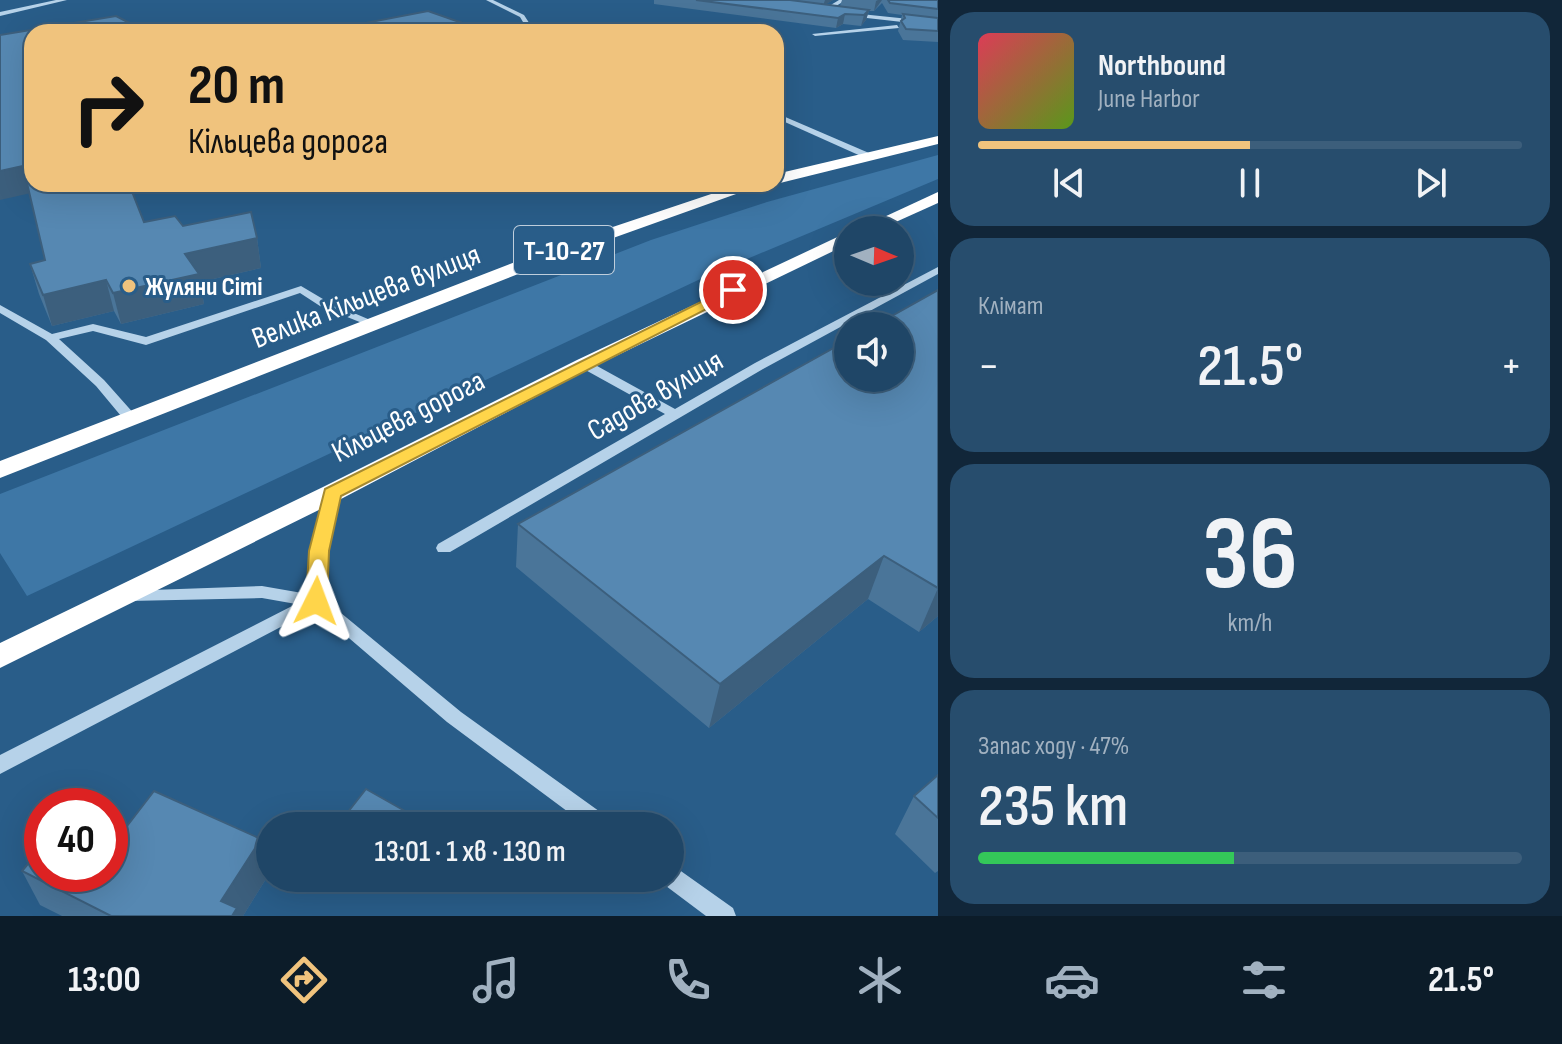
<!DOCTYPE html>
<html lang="uk">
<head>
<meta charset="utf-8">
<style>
	body { margin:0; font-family:"Sofia Sans Condensed",sans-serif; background:#274d6d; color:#f1f3f6; height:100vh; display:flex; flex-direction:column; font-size:30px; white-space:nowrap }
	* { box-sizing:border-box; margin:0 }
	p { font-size:26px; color:#a1b1c0 }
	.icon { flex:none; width:44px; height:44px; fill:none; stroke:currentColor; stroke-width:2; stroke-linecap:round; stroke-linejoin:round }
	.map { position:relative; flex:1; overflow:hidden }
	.details { display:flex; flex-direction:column; gap:12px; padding:12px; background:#112639; width:624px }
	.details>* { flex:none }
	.hud { position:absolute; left:24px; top:24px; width:760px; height:168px; border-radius:24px; box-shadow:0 8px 32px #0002,0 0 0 2px #3c5e7b; background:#f0c37d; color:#111; overflow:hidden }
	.needle { width:52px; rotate:92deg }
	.buttons { position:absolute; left:834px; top:216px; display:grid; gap:16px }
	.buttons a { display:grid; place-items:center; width:80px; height:80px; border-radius:50%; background:#1f4667; box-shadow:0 8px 32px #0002,0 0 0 2px #3c5e7b; font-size:40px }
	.speed { position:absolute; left:24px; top:788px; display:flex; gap:16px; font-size:40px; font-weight:700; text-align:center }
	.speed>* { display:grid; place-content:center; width:104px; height:104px; border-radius:50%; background:#1f4667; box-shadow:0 8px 32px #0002,0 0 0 2px #3c5e7b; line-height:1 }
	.speed .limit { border:12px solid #d22; background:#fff; color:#111 }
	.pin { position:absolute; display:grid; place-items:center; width:68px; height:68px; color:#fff; margin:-34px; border:4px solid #fff; border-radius:50%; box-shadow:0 2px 8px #0007 }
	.me { position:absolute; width:88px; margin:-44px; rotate:3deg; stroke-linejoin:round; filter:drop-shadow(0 0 6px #0008) }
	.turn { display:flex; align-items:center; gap:28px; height:168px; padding:0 32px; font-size:36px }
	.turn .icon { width:104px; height:104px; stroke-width:2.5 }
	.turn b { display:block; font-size:56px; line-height:68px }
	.big { font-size:60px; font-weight:600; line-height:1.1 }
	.details .card { flex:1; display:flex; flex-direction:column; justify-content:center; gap:12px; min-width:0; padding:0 28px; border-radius:24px; background:#274d6d }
	.details .dial { align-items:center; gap:0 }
	.dial b { font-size:104px; line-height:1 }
	.song { display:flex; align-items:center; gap:24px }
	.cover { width:96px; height:96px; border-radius:12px; background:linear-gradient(135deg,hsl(350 70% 55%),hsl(90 70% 35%)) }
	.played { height:8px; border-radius:4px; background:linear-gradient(90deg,#f0c37d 50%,#3c5e7b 50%) }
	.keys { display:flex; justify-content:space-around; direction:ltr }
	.heat { display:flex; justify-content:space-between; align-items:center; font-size:44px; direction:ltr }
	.charge { height:12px; border-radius:6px; background:linear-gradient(90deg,#34c759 47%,#3c5e7b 0) }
	.trip { position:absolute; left:256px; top:812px; width:428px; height:80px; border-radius:40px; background:#1f4667; box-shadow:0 8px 32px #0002,0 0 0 2px #3c5e7b; font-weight:600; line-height:80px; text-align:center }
	.menu { display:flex; height:128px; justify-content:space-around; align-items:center; background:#0c1c29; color:#a1b1c0 }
	.menu .icon { width:56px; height:56px }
	.menu .active { color:#f0c37d }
	.menu b { font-size:36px; color:#f1f3f6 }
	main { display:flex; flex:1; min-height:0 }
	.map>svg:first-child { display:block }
</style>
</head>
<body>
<main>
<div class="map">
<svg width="938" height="916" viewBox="0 0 938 916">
	<rect width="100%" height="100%" fill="#295d89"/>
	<!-- green -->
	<path fill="#3e77a6" d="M938 155V179L711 274 27 596 0 553V494L651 240 767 202Z"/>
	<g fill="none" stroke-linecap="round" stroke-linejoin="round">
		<!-- minor -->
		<g fill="#b6d2e9" fill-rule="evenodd">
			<path d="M56 0H67L0 16V12Z"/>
			<path d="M486 0H493L524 15 535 32H529L520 17Z"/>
			<path d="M839 0H846L826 12 821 11Z"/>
			<path d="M851 13 938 22V26L849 16Z"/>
			<path d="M897 25 899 28 815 36 812 34Z"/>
			<path d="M776 113 869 153 870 155 863 157 776 118Z"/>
			<path d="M938 267V274L763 369 450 552H438L436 548 438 544 665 414 580 367 578 364 580 361H588L675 409 755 363Z"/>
			<path d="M301 286 328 302 382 325 376 328 372 327 320 306 300 293 146 345 93 331 59 339 104 380 136 416 138 419 136 422H126L96 386 46 340 0 313V305L52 334 93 324 146 337Z"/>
			<path d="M332 488 339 493 327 551 324 599 461 712 610 819 613 826H587L447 722 315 609 0 774V755L296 604 262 598 130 601 124 599 122 595 124 591 262 586 308 594 311 551 325 493Z"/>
			<path d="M670 866 678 869 733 908 736 916H706L662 883 660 878H670Z"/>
		</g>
		<!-- highway -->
		<g fill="#fff" fill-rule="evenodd">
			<path d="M938 136V144L776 184V174Z"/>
			<path d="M741 184H764L574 252 0 478V461L562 244Z"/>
			<path d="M938 192V203L878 230H856Z"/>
			<path d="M848 232V244L591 368 341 499 0 668V643L323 487 577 360Z"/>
		</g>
	</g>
	<!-- wall -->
	<g fill="#4a7599">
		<path d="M654 0H833L826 4 840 6 842 0H938V42L903 40 898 31 902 15 888 13 882 3 874 11H869L866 20 861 26 843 24 836 28 654 4Z"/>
		<path d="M360 24 488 32H360Z"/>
		<path d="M32 32 144 222 183 226 257 238 261 268 200 282 204 304 121 324 114 311 52 326 39 294 30 264 45 260Z"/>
		<path d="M938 290V616L919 632 868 599 709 728 516 567 518 524Z"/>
		<path d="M938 775V871L935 873 895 834 914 796Z"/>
		<path d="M127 826 269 874 243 916H62L40 905 22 871Z"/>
	</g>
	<!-- shaded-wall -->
	<g fill="#3c5f7d">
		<path d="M825 0H833L823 6Z"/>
		<path d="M878 0H882L874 11 876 1Z"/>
		<path d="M869 10 866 20 861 26 864 15Z"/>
		<path d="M845 14 843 24 836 28 838 18Z"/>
		<path d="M23 166 31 193 0 200V171Z"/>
		<path d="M257 238 261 268 200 282 204 304 121 324 113 293 185 254Z"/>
		<path d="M106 280 114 311 52 326 43 295Z"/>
		<path d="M884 556 868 599 709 728 720 684Z"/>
		<path d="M938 588V616L919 632Z"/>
		<path d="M412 815V826H404Z"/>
		<path d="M261 839 269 874 243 916H226L221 901Z"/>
	</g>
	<!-- building -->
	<g fill="#5688b2" stroke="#3c5f7d" stroke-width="2">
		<path d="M696 0H790L869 10 864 15 845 14 838 18Z"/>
		<path d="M888 0H938V9L890 3Z"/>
		<path d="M428 11 488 32H381L360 24Z"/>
		<path d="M903 14 938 18V31L906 29 901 21 905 18Z"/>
		<path d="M116 16 147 32H32V184H129L144 222 175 216 183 226 251 212 257 238 185 254 199 274 113 293 106 280 43 295 30 264 45 260 23 166 0 171V35Z"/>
		<path d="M938 290V588L884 556 720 684 518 524 848 340V378H900V326H874Z"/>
		<path d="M938 775V818L914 796Z"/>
		<path d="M366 789 412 815 404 826H337Z"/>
		<path d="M154 791 261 839 221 901 237 908 232 916H111L22 871 42 847V874H110V818L127 826Z"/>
	</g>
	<!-- route -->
	<path fill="#ffd54a" stroke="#a68a30" stroke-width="2" d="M733 286 738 287V293L341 496 329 551 327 601 324 606H309L306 601 309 551 325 489Z"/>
	<!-- markers -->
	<circle fill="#f0c37d" stroke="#295d89" stroke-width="3" cx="129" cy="286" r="8"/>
	<g text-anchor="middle" stroke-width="6" stroke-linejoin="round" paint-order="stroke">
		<!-- far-poi labels -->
		<g font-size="26" font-weight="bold" fill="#fff" stroke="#295d89" text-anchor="start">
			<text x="145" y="295">Жуляни Сіті</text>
		</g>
		<!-- shield labels -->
		<rect fill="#295d89" stroke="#bfcedc" stroke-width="2" x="514" y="226" width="100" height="48" rx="6"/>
		<g font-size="28" font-weight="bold" fill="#fff">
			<text x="564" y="260">Т-10-27</text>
		</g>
		<!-- street labels -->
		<g font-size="30" fill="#fff" stroke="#295d89">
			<text transform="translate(366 296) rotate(-21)" y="10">Велика Кільцева вулиця</text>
			<text transform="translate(655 395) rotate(-30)" y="10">Садова вулиця</text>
			<text transform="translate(408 416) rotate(-27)" y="10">Кільцева дорога</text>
		</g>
	</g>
</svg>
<div class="buttons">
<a><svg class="needle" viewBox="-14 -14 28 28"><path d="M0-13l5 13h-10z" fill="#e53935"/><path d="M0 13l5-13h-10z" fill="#a1b1c0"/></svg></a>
<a><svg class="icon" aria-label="sound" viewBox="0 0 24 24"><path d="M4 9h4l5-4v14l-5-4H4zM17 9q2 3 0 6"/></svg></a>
</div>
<div class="speed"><div class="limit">40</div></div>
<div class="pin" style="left:733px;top:290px;background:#d93025"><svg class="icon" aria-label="arrive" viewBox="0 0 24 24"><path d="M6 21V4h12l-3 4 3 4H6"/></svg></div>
<svg class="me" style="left:316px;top:601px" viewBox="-20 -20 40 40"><path d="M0-17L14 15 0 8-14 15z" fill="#ffd54a" stroke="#fff" stroke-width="4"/></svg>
<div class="trip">13:01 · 1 хв · 130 m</div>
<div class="hud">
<div class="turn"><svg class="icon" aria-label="right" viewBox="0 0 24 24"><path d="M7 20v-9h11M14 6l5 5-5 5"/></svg><div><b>20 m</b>Кільцева дорога</div></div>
</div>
</div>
<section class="details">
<div class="card">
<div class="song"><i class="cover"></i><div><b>Northbound</b><p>June Harbor</p></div></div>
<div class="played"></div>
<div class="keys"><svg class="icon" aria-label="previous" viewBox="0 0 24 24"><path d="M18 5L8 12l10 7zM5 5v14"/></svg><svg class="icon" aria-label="pause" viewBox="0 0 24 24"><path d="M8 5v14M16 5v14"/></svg><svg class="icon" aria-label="next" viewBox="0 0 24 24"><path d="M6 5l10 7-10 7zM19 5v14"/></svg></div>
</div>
<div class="card"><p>Клімат</p>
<div class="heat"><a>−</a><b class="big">21.5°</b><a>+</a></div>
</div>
<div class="card dial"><b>36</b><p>km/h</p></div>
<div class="card"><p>Запас ходу · 47%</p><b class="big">235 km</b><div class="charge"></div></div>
</section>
</main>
<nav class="menu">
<b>13:00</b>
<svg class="icon active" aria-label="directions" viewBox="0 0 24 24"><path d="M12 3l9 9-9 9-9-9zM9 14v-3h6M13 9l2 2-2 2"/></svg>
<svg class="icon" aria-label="music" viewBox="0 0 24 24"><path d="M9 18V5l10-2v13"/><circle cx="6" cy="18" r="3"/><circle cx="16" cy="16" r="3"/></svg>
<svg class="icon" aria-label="phone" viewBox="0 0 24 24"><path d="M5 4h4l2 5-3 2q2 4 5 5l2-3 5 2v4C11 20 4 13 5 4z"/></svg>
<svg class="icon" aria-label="climate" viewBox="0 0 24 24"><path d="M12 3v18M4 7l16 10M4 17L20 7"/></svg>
<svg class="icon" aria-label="car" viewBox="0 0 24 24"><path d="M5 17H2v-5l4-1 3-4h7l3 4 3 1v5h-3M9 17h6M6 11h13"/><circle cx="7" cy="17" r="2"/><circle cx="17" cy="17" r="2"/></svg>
<svg class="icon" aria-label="filters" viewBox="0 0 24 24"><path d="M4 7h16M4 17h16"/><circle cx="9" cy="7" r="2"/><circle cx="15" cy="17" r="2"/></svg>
<b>21.5°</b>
</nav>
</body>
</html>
